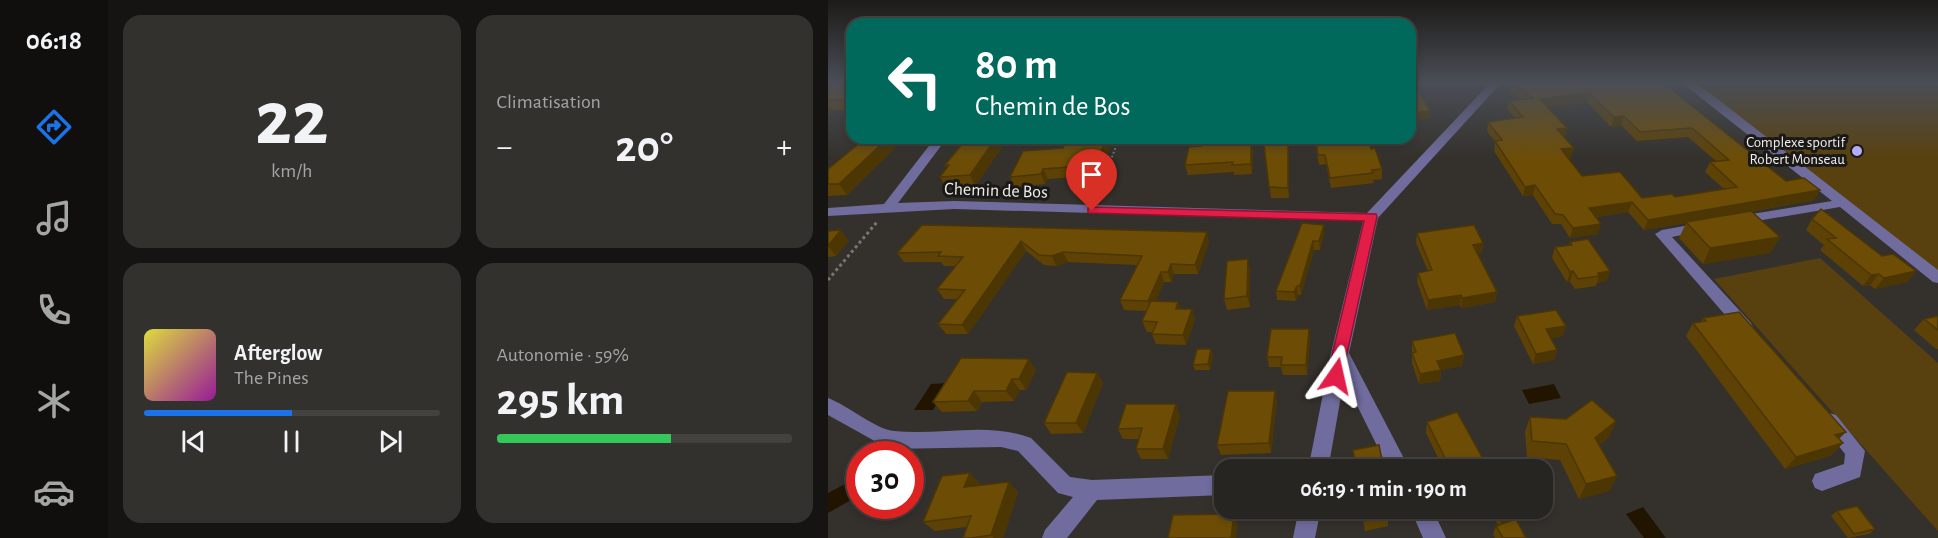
<!DOCTYPE html>
<html lang="fr">
<head>
<meta charset="utf-8">
<style>
	body { margin:0; font-family:"Alegreya Sans",sans-serif; background:#33312e; color:#f1f3f6; height:100vh; display:flex; flex-direction:column; font-size:22px; white-space:nowrap }
	* { box-sizing:border-box; margin:0 }
	p { font-size:20px; color:#a4a5a5 }
	.icon { flex:none; width:33px; height:33px; fill:none; stroke:currentColor; stroke-width:2; stroke-linecap:round; stroke-linejoin:round }
	.map { position:relative; flex:1; overflow:hidden }
	.details { display:flex; flex-direction:column; gap:15px; padding:15px; background:#151412; width:720px }
	.details>* { flex:none }
	.top-card { position:absolute; left:18px; top:18px; width:570px; height:126px; border-radius:18px; box-shadow:0 3px 9px #0003,0 0 0 2px #43423f; background:#00695c; color:#fff; overflow:hidden }
	.speed { position:absolute; left:18px; top:441px; display:flex; gap:12px; font-size:30px; font-weight:700; text-align:center }
	.speed>* { display:grid; place-content:center; width:78px; height:78px; border-radius:50%; background:#272521; box-shadow:0 3px 9px #0003,0 0 0 2px #43423f; line-height:1 }
	.speed .limit { border:9px solid #d22; background:#fff; color:#111 }
	.pin { position:absolute; display:grid; place-items:center; width:51px; height:51px; color:#fff; margin:-62px -26px; border-radius:50% 50% 50% 0; rotate:-45deg; box-shadow:0 0 6px #0007 }
	.pin .icon { rotate:45deg }
	.me { position:absolute; width:66px; margin:-33px; rotate:11deg; stroke-linejoin:round; filter:drop-shadow(0 0 4px #0008) }
	.turn { display:flex; align-items:center; gap:21px; height:126px; padding:0 30px; font-size:27px }
	.turn .icon { width:78px; height:78px; stroke-width:2.5 }
	.turn b { display:block; font-size:42px; line-height:51px }
	.big { font-size:45px; font-weight:600; line-height:1.1 }
	.details .widget { flex:1; display:flex; flex-direction:column; justify-content:center; gap:9px; min-width:0; padding:0 21px; border-radius:18px; background:#33312e }
	.details .dial { align-items:center; gap:0 }
	.dial b { font-size:78px; line-height:1 }
	.song { display:flex; align-items:center; gap:18px }
	.cover { width:72px; height:72px; border-radius:9px; background:linear-gradient(135deg,hsl(60 70% 55%),hsl(300 70% 35%)) }
	.played { height:6px; border-radius:3px; background:linear-gradient(90deg,#1a73e8 50%,#43423f 50%) }
	.keys { display:flex; justify-content:space-around; direction:ltr }
	.heat { display:flex; justify-content:space-between; align-items:center; font-size:33px; direction:ltr }
	.charge { height:9px; border-radius:4px; background:linear-gradient(90deg,#34c759 59%,#43423f 0) }
	.details .tiles { flex:1; display:grid; gap:15px; grid-template-columns:repeat(2,1fr) }
	.trip { position:absolute; left:386px; top:459px; width:339px; height:60px; border-radius:18px; background:#272521; box-shadow:0 3px 9px #0003,0 0 0 2px #43423f; font-weight:600; line-height:60px; text-align:center }
	main { display:flex; flex:1; min-height:0 }
	.dock { display:flex; flex-direction:column; width:108px; justify-content:space-around; align-items:center; background:#100f0d; color:#a4a5a5 }
	.dock .icon { width:42px; height:42px }
	.dock .current { color:#1a73e8 }
	.dock b { font-size:27px; color:#f1f3f6 }
	.map>svg:first-child { display:block }
</style>
</head>
<body>
<main>
<nav class="dock">
<b>06:18</b>
<svg class="icon current" aria-label="directions" viewBox="0 0 24 24"><path d="M12 3l9 9-9 9-9-9zM9 14v-3h6M13 9l2 2-2 2"/></svg>
<svg class="icon" aria-label="music" viewBox="0 0 24 24"><path d="M9 18V5l10-2v13"/><circle cx="6" cy="18" r="3"/><circle cx="16" cy="16" r="3"/></svg>
<svg class="icon" aria-label="phone" viewBox="0 0 24 24"><path d="M5 4h4l2 5-3 2q2 4 5 5l2-3 5 2v4C11 20 4 13 5 4z"/></svg>
<svg class="icon" aria-label="climate" viewBox="0 0 24 24"><path d="M12 3v18M4 7l16 10M4 17L20 7"/></svg>
<svg class="icon" aria-label="car" viewBox="0 0 24 24"><path d="M5 17H2v-5l4-1 3-4h7l3 4 3 1v5h-3M9 17h6M6 11h13"/><circle cx="7" cy="17" r="2"/><circle cx="17" cy="17" r="2"/></svg>
</nav>
<section class="details">
<div class="tiles">
<div class="widget dial"><b>22</b><p>km/h</p></div>
<div class="widget"><p>Climatisation</p>
<div class="heat"><a>−</a><b class="big">20°</b><a>+</a></div>
</div>
<div class="widget">
<div class="song"><i class="cover"></i><div><b>Afterglow</b><p>The Pines</p></div></div>
<div class="played"></div>
<div class="keys"><svg class="icon" aria-label="previous" viewBox="0 0 24 24"><path d="M18 5L8 12l10 7zM5 5v14"/></svg><svg class="icon" aria-label="pause" viewBox="0 0 24 24"><path d="M8 5v14M16 5v14"/></svg><svg class="icon" aria-label="next" viewBox="0 0 24 24"><path d="M6 5l10 7-10 7zM19 5v14"/></svg></div>
</div>
<div class="widget"><p>Autonomie · 59%</p><b class="big">295 km</b><div class="charge"></div></div>
</div>
</section>
<div class="map">
<svg width="1110" height="538" viewBox="0 0 1110 538">
	<rect width="100%" height="100%" fill="#34312c"/>
	<!-- green -->
	<g fill="#59410f">
		<path d="M859 83H1110V278Z"/>
		<path d="M992 258 1110 363V531L886 279Z"/>
	</g>
	<!-- water -->
	<g fill="#221500">
		<path d="M121 383 105 410H86L103 384Z"/>
		<path d="M726 384 733 398 701 404 694 390Z"/>
		<path d="M19 483 23 500 0 513V493Z"/>
		<path d="M815 507 838 538H816L798 514Z"/>
	</g>
	<g fill="none" stroke-linecap="round" stroke-linejoin="round">
		<!-- path-far1 -->
		<path stroke="#797672" stroke-width="2" stroke-dasharray="2 2" stroke-linecap="butt" d="M270 195 291 138"/>
		<!-- path -->
		<path stroke="#797672" stroke-width="3" stroke-dasharray="3 3" stroke-linecap="butt" d="M0 280 49 222"/>
		<!-- minor -->
		<g fill="#706c9e" fill-rule="evenodd">
			<path d="M662 83H673L550 218 521 353 582 470H561L516 379 500 470H480L503 353 535 221 126 209 0 216V208L56 204 107 138H119L70 203 126 201 539 213Z"/>
			<path d="M854 83H866L887 97 1110 270V283L1105 282 1012 207 911 224 906 223 904 220 906 217 911 216 1004 201Z"/>
			<path d="M873 223 878 224 880 227 878 230 844 237 923 323 925 327 923 331 917 333 911 331 827 234 834 230Z"/>
			<path d="M0 398C19 405 49 430 66 431 112 436 158 421 203 438L242 477 264 480 396 475V495L269 500 239 538H214L217 530 245 497 230 493 190 451 173 447 61 449 0 415Z"/>
			<path d="M1001 413 1008 415 1037 451 1032 477 994 491 987 488 984 481 987 474 1016 464 1017 454 991 421 994 415Z"/>
			<path d="M471 508H493L487 538H465Z"/>
			<path d="M582 508H604L618 538H595Z"/>
		</g>
	</g>
	<!-- wall -->
	<g fill="#5e4205" fill-rule="evenodd">
		<path d="M0 83H24V110H4L0 113Z"/>
		<path d="M835 83 958 181 992 190 986 200 915 213 952 237 942 253 875 264 851 238 858 223 816 230 800 212 768 217 770 234 742 238 733 224H724L705 195 695 196 666 151 667 142 659 131 660 122 687 118 679 109 681 101 692 99 682 93 683 84ZM759 102 783 127 793 125 809 141 860 137 888 161 882 162 877 172 896 189 847 197 814 198 754 176 740 158 743 157 736 137 720 107Z"/>
		<path d="M38 138H71L73 142 19 195 0 196V169Z"/>
		<path d="M285 138 272 175 220 179 217 184 187 187 182 177 235 148Z"/>
		<path d="M425 138 424 174 406 175V172L360 175 357 165 373 146Z"/>
		<path d="M486 138H539L543 149 554 169V179L545 180 546 183 503 188 498 164 491 165Z"/>
		<path d="M460 144 461 154V198H443L436 145Z"/>
		<path d="M175 146 147 186 118 187 112 177 119 168 117 165Z"/>
		<path d="M984 219 1054 256 1088 271 1079 282 1047 289 1042 285 1035 286 992 250 996 245 978 230Z"/>
		<path d="M94 225 381 242 370 274H346L343 282H336L328 301 353 309H364L367 320 358 345 328 344 324 334V332H319L314 321 319 311 296 310 292 300 309 265 240 262 228 266 216 265 198 251 140 334H118L110 324 129 299H116L109 289 128 266H116L113 262H76L69 253Z"/>
		<path d="M496 225V234L492 250H486L473 295H470L468 301 449 300 448 291Z"/>
		<path d="M0 231 21 241 8 256 0 257Z"/>
		<path d="M589 233 655 243 654 253H649L669 292 667 302 633 308 632 305 599 310 589 282 590 273 600 271 588 243Z"/>
		<path d="M742 242 782 271 778 281 769 283 768 286 747 289 742 282H739L724 258 727 247 741 245Z"/>
		<path d="M422 270V307L399 310 396 299Z"/>
		<path d="M689 316 735 336 723 338 729 350 726 360 705 364 686 326Z"/>
		<path d="M1110 316V349H1108L1086 330 1096 319Z"/>
		<path d="M875 318 1011 439 1015 443 1002 456 957 469 858 336 865 323 873 322Z"/>
		<path d="M481 329 482 339 479 375H455L453 367H441L439 357Z"/>
		<path d="M584 341 636 355 634 366 613 370 612 381 591 384 584 363Z"/>
		<path d="M383 349 385 355 382 370H367L365 365Z"/>
		<path d="M208 370 198 390H192L186 401 154 402 149 411 114 412 105 402Z"/>
		<path d="M269 373 275 383 255 433 223 434 216 423Z"/>
		<path d="M449 401 443 453 393 455 389 445Z"/>
		<path d="M352 415 340 459H313L308 449 311 439H295L290 429Z"/>
		<path d="M702 417 738 419 788 421 781 437 771 445 789 476 781 491 751 499 732 460 699 457 697 432Z"/>
		<path d="M599 422 660 468V470H616L598 433Z"/>
		<path d="M142 473 151 483 150 486 190 492 175 538H143L138 527 107 531 95 522Z"/>
		<path d="M533 508H558L560 516V526L537 531Z"/>
		<path d="M661 508H695L692 520 689 521 698 538H667L665 535 668 526 670 525Z"/>
		<path d="M1009 511 1047 529 1041 534 1020 538 1003 516Z"/>
	</g>
	<!-- shaded-wall -->
	<g fill="#4c3604">
		<path d="M761 93 759 102 711 108 712 99Z"/>
		<path d="M0 105 4 110 0 113Z"/>
		<path d="M602 111V119L582 121V113Z"/>
		<path d="M796 116 793 125 783 127 786 117Z"/>
		<path d="M739 128 737 137 729 129Z"/>
		<path d="M60 138H71L73 142 19 195 11 184Z"/>
		<path d="M159 138H171L175 146 147 186 142 175Z"/>
		<path d="M278 138H285L272 175 268 165Z"/>
		<path d="M423 138H425L424 174 423 164Z"/>
		<path d="M460 144 461 154V198L460 188Z"/>
		<path d="M746 148 743 157 731 159 733 149Z"/>
		<path d="M215 169 220 179 217 184 213 174Z"/>
		<path d="M707 185 705 195 695 196 697 187Z"/>
		<path d="M992 190 986 200 816 230 820 220Z"/>
		<path d="M804 202 800 212 758 218 761 208Z"/>
		<path d="M773 224 770 234 742 238 745 228Z"/>
		<path d="M496 225V234L492 250 491 241Z"/>
		<path d="M13 230 21 241 8 256 0 246Z"/>
		<path d="M379 232 381 242 370 274 367 265Z"/>
		<path d="M952 237 942 253 875 264 882 248Z"/>
		<path d="M193 241 198 251 140 334 134 325Z"/>
		<path d="M485 241 486 250 473 295 472 286Z"/>
		<path d="M655 243 654 253 643 254 645 245Z"/>
		<path d="M235 252 240 262 228 266 224 256Z"/>
		<path d="M420 259 422 270V307L419 296Z"/>
		<path d="M343 264 346 274 343 282 340 272Z"/>
		<path d="M745 271 742 282H739L742 272Z"/>
		<path d="M782 271 778 281 769 283 771 276 770 273Z"/>
		<path d="M1088 271 1079 282 1047 289 1056 278Z"/>
		<path d="M333 272 336 282 324 311 320 301Z"/>
		<path d="M1051 274 1042 285 1035 286 1043 275Z"/>
		<path d="M469 286 470 295 468 301 466 292Z"/>
		<path d="M669 292 667 302 633 308 634 298Z"/>
		<path d="M633 295 632 305 599 310 600 300Z"/>
		<path d="M350 302 354 312 348 309Z"/>
		<path d="M364 309 367 320 358 345 355 335Z"/>
		<path d="M738 326 735 336 716 339 718 329Z"/>
		<path d="M481 329 482 339 479 375 478 365Z"/>
		<path d="M383 349 385 355 382 370 380 364Z"/>
		<path d="M729 350 726 360 705 364 708 354Z"/>
		<path d="M636 355 634 366 613 370 612 381 591 384 592 374 609 361Z"/>
		<path d="M201 359 208 370 198 390 191 379Z"/>
		<path d="M269 373 275 383 255 433 248 423Z"/>
		<path d="M184 379 192 390 186 401 178 391Z"/>
		<path d="M146 391 154 402 149 411 140 401Z"/>
		<path d="M447 391 449 401 443 453 441 443Z"/>
		<path d="M348 404 352 415 340 459 335 449Z"/>
		<path d="M788 421 781 437 760 453 767 438Z"/>
		<path d="M1018 432 1006 444 1007 435Z"/>
		<path d="M1015 443 1002 456 957 469 968 457Z"/>
		<path d="M142 473 151 483 146 498 136 487Z"/>
		<path d="M789 476 781 491 751 499 758 484Z"/>
		<path d="M181 482 190 492 175 538H166L163 535Z"/>
		<path d="M696 510 692 520 671 528 674 518Z"/>
		<path d="M406 514 410 524 408 538H403Z"/>
	</g>
	<!-- building -->
	<g fill="#6d4d06" stroke="#4c3604" stroke-width="1.5" fill-rule="evenodd">
		<rect x="0" y="83" width="24" height="17"/>
		<path d="M582 83H586L602 111 582 113Z"/>
		<path d="M685 83H835L958 181 976 178 992 190 820 220 804 202 761 208 773 224 745 228 735 215 727 214 707 185 697 187 667 141 674 140 660 122 695 117 681 101 705 98 683 84ZM761 93 786 117 796 116 812 132 864 128 901 160 882 162 909 187 847 197 844 194 814 198 792 172 754 176 733 149 746 148 729 129 739 128 712 99Z"/>
		<path d="M38 138H60L11 184H0V169Z"/>
		<path d="M139 138H168L142 175 112 177 121 165H117Z"/>
		<path d="M239 138H278L268 165 215 169 213 174 182 177 195 151 235 148Z"/>
		<path d="M375 138H423V164L404 165 405 162 357 165 361 147 373 146Z"/>
		<path d="M487 138H539L543 149 547 148 554 169 544 170 545 173 502 178 497 155H490Z"/>
		<path d="M460 144V188L441 187 436 145Z"/>
		<path d="M993 209 1054 256 1065 254 1088 271 1056 278 1051 274 1043 275 999 239 1008 238 984 219Z"/>
		<path d="M923 211 952 237 882 248 858 222Z"/>
		<path d="M474 223 496 225 491 241H485L472 286H469L466 292 448 291Z"/>
		<path d="M94 225 379 232 367 265 343 264 340 272H333L320 301 292 300 314 256 235 252 224 256 211 255 193 241 134 325 110 324 137 290 109 289 135 257 110 256 113 252 69 253Z"/>
		<path d="M646 225 655 243 645 245 669 292 634 298 633 295 600 300 590 273 604 270 589 233Z"/>
		<path d="M13 230 0 246V231Z"/>
		<path d="M760 239 782 271 770 273 771 276 750 279 745 271 742 272 727 247 744 245 742 242Z"/>
		<path d="M420 259 419 296 396 299 399 261Z"/>
		<path d="M323 301 350 302 348 309H364L355 335 324 334 329 322 314 321Z"/>
		<path d="M728 310 738 326 718 329 729 350 708 354 689 316Z"/>
		<path d="M911 312 1018 432 1007 435 1015 443 968 457 865 323 878 321 875 318Z"/>
		<path d="M1110 316V330L1096 319Z"/>
		<path d="M443 329H481L478 365H453L454 357H439Z"/>
		<path d="M627 333 636 355 609 361 613 370 592 374 584 353 588 352 584 341Z"/>
		<path d="M369 349H383L380 364 365 365Z"/>
		<path d="M133 358 201 359 191 379H184L178 391H146L140 401 105 402Z"/>
		<path d="M239 372 269 373 248 423H216Z"/>
		<path d="M400 391H447L441 443 389 445Z"/>
		<path d="M764 400 788 421 767 438 789 476 758 484 738 444 704 441 702 417 738 419Z"/>
		<path d="M298 404H348L335 449H308L314 428 290 429Z"/>
		<path d="M629 412 660 468 657 470H623L599 422Z"/>
		<path d="M551 445 556 470H528L525 450Z"/>
		<path d="M142 473 136 487 181 482 163 535 143 538H135L143 516 95 522 114 476Z"/>
		<path d="M1029 506 1047 529 1026 534 1009 511Z"/>
		<path d="M535 508H558L560 516 537 521Z"/>
		<path d="M669 508H695L696 510 674 518Z"/>
		<path d="M406 514 403 538H340L345 515Z"/>
		<path d="M688 519 698 538H675L668 526Z"/>
	</g>
	<!-- sky -->
	<linearGradient id="sky" x2="0" y2="1"><stop stop-color="#1d1b18"/><stop offset="0.52" stop-color="#4a4e56"/><stop offset="1" stop-color="#4a4e56" stop-opacity="0"/></linearGradient>
	<rect width="1110" height="159" fill="url(#sky)"/>
	<!-- route -->
	<path fill="#e11d48" stroke="#92132f" stroke-width="1.5" d="M264 207 548 214 549 217 513 381 508 382 502 381 499 376 536 221 260 213V208Z"/>
	<!-- markers -->
	<circle fill="#b3adf9" stroke="#1a1917" stroke-width="2" cx="1029" cy="151" r="6"/>
	<g text-anchor="middle" stroke-width="6" stroke-linejoin="round" paint-order="stroke">
		<!-- far-poi labels -->
		<g font-size="15" fill="#f0eeeb" stroke="#1a1917" text-anchor="end">
			<text x="1017" y="147">Complexe sportif<tspan x="1017" dy="17">Robert Monseau</tspan></text>
		</g>
		<!-- street labels -->
		<g font-size="18" fill="#f0eeeb" stroke="#1a1917">
			<text transform="translate(168 190) rotate(2)" y="6">Chemin de Bos</text>
		</g>
	</g>
</svg>
<div class="speed"><div class="limit">30</div></div>
<div class="pin" style="left:264px;top:211px;background:#d93025"><svg class="icon" aria-label="arrive" viewBox="0 0 24 24"><path d="M6 21V4h12l-3 4 3 4H6"/></svg></div>
<svg class="me" style="left:508px;top:376px" viewBox="-20 -20 40 40"><path d="M0-17L14 15 0 8-14 15z" fill="#e11d48" stroke="#fff" stroke-width="4"/></svg>
<div class="trip">06:19 · 1 min · 190 m</div>
<div class="top-card">
<div class="turn"><svg class="icon" aria-label="left" viewBox="0 0 24 24"><path d="M17 20v-9H6M10 6l-5 5 5 5"/></svg><div><b>80 m</b>Chemin de Bos</div></div>
</div>
</div>
</main>
</body>
</html>
